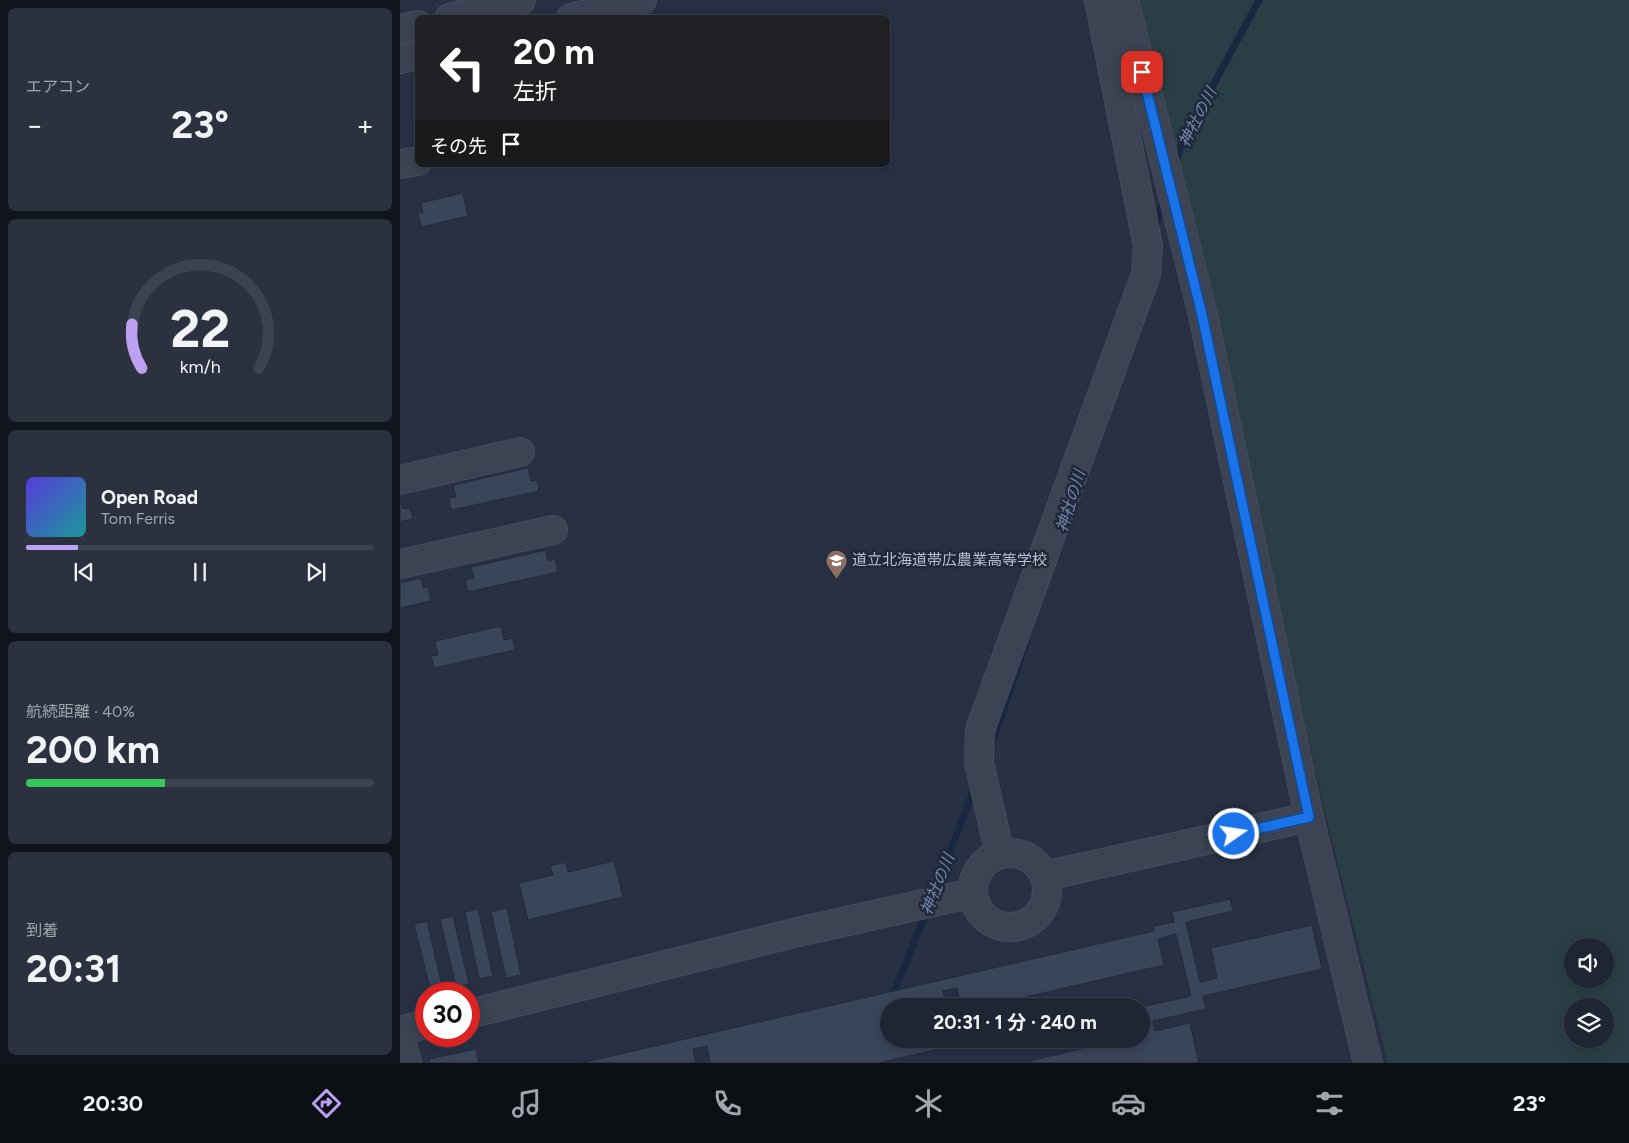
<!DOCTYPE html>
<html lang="ja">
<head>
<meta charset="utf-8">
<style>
	body { margin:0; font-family:Figtree,"Noto Sans JP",sans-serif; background:#2b313f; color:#f1f3f6; height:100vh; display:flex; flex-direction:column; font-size:19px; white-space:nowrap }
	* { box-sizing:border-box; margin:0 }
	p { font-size:16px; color:#a1a5ac }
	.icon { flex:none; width:28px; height:28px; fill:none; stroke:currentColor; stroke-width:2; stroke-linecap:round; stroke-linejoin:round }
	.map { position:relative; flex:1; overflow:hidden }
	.panel { display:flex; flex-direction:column; gap:8px; padding:8px; background:#10141c; width:400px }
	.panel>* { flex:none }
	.top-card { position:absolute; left:15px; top:15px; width:475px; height:152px; border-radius:8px; box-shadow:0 2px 12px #0003,0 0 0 1px #3c424e; background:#202124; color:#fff; overflow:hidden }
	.tools { position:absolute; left:1164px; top:938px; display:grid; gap:10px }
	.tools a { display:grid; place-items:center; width:50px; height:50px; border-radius:50%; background:#1e2533; box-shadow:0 2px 12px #0003,0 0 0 1px #3c424e; font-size:25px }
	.speed { position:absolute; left:15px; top:982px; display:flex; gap:10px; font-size:25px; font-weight:700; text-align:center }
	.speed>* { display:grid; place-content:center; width:65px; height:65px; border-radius:50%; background:#1e2533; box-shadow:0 2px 12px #0003,0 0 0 1px #3c424e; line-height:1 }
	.speed .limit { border:8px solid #d22; background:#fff; color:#111 }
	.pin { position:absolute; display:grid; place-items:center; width:42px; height:42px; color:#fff; margin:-21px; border-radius:10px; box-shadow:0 2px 8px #0006 }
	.me { position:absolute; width:55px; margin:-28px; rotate:77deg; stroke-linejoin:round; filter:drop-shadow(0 0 4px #0008) }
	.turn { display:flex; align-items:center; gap:18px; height:105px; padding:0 15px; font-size:22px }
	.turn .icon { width:65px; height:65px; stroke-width:2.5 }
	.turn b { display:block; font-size:35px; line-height:42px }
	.then { display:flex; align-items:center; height:48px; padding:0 15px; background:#0003; gap:10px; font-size:19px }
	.big { font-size:38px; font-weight:700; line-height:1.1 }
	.panel .widget { flex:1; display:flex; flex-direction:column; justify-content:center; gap:8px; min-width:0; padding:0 18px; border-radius:8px; background:#2b313f }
	.panel .dial { align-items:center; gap:0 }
	.dial svg { height:130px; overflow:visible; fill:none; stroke:#3c424e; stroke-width:7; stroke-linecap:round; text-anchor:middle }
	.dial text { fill:#f1f3f6; stroke:none }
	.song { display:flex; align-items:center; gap:15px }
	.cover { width:60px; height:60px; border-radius:8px; background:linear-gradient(135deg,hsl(250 70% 55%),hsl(180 70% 35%)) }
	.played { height:5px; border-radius:2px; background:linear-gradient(90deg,#bca0f2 15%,#3c424e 15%) }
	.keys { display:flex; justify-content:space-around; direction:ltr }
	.heat { display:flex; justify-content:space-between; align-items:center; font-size:28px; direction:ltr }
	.charge { height:8px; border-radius:4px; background:linear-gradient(90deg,#34c759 40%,#3c424e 0) }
	.trip { position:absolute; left:480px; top:998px; width:270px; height:50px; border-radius:25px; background:#1e2533; box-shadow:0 2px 12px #0003,0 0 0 1px #3c424e; font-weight:700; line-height:50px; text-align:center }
	.tab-bar { display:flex; height:80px; justify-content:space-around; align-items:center; background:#0c0f14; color:#a1a5ac }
	.tab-bar .icon { width:35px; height:35px }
	.tab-bar .selected { color:#bca0f2 }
	.tab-bar b { font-size:22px; color:#f1f3f6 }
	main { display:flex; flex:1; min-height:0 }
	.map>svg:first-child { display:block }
</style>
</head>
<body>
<main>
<section class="panel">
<div class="widget"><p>エアコン</p>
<div class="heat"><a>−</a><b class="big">23°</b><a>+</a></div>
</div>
<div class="widget dial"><svg viewBox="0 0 100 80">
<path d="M14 69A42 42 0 1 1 86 69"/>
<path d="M14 69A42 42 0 0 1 8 42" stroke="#bca0f2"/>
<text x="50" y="56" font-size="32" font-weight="700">22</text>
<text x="50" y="72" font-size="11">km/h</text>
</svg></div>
<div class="widget">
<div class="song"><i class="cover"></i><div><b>Open Road</b><p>Tom Ferris</p></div></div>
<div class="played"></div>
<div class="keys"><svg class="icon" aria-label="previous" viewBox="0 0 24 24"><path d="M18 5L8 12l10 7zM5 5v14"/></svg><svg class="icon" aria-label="pause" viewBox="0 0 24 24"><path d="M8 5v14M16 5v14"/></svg><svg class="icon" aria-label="next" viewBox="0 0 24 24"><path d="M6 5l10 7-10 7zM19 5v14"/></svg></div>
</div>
<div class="widget"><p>航続距離 · 40%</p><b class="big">200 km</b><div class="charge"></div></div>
<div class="widget"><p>到着</p><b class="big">20:31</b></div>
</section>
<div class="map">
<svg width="1229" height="1063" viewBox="0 0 1229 1063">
	<rect width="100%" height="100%" fill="#283144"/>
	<!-- green -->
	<path fill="#2a3f45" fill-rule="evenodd" d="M736 0H1229V1063H988L930 832ZM1172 946H1205V979H1172ZM1172 1006H1205V1039H1172Z"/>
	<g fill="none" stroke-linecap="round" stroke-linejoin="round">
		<!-- stream -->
		<g stroke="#1a2743" stroke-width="7">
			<path d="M775 165 782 143 859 0"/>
			<path d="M755 229 764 199"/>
			<path d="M590 749 626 643"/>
			<path d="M533 895 575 787"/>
			<path d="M492 998 527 910"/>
		</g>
	</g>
	<!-- building -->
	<g fill="#3a455a" stroke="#232a3b">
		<path d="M63 193 68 216 21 227 18 213 23 212 21 203Z"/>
		<path d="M128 468 131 481 137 480 139 491 51 510 49 498 56 497 53 485Z"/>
		<path d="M0 498 3 509 10 508 13 519 0 522Z"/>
		<path d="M146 550 148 561 155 559 158 572 68 592 65 580 74 578 71 567Z"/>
		<path d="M21 578 23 588 28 587 31 601 0 608V583Z"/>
		<path d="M101 626 104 640 113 638 115 650 34 668 31 656 38 655 35 641Z"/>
		<path d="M214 861 223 897 128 920 119 883 153 875 150 866 166 862 168 872Z"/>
		<path d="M830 899 833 911 786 922 800 982 817 978 811 948 912 925 922 969 803 996 806 1009 753 1021 755 1031 790 1023 799 1063H630L629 1061 725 1039H741V1007L791 996 776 934 758 939 764 965 587 1006H561L557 988 543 991 547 1006H489V1039H555L556 1045 479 1063H310L307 1046 293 1049 296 1063H181L754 931 753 926 774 922 772 912Z"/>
		<path d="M107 908 121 975 106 978 91 912Z"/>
		<path d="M78 909 93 976 79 979 65 912Z"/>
		<path d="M53 916 69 984 56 987 40 919Z"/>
		<path d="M27 921 43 990 31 992 14 924Z"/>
		<path d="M76 1049 79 1063H30L29 1059Z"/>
	</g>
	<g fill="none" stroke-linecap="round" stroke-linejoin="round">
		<defs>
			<g id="minor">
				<path d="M724 0 803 315 909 817 968 1063"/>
				<path d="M49 18 121 0"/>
				<path d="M171 18 242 0"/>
				<path d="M0 29 18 25"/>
				<path d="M0 59 18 55"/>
				<path d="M0 164 18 161"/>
				<path d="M0 480 120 452"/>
				<path d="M0 564 153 530"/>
				<circle cx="610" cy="890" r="37"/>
				<path d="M600 854 579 763 580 730 746 274 748 246 699 0"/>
				<path d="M645 876 909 817"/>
				<path d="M69 1014 398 932 573 893"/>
				<path d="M0 1031 26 1024"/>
				<path d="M0 1036 7 1063"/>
			</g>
		</defs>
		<!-- minor casing -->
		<use href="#minor" stroke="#464c5d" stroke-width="30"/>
		<!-- minor -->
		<use href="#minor" stroke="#3c4454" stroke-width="28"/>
	</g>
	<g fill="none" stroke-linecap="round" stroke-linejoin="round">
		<defs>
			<path id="route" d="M742 72 802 315 909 817 834 834"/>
		</defs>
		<!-- route casing -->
		<use href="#route" stroke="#114b97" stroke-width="12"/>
		<!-- route -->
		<use href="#route" stroke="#1a73e8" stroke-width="9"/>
	</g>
	<!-- icons -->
	<defs>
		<symbol id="school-pin" viewBox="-11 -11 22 30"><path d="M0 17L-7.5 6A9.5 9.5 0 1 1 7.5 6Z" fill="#8d6e63" stroke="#21283a"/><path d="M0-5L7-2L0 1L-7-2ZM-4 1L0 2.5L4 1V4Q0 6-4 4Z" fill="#fff"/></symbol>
	</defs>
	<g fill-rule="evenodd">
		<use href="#school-pin" x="424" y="548" width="25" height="34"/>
	</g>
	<g text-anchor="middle" stroke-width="5" stroke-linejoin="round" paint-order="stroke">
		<!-- poi labels -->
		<g font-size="15" fill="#babfcd" stroke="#21283a" text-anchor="start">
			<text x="452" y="565">道立北海道帯広農業高等学校</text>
		</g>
		<!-- water labels -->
		<g font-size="16" font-style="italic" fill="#7386ac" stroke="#21283a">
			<text transform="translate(797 117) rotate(-63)" y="6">神社の川</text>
			<text transform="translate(670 501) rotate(-73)" y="6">神社の川</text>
			<text transform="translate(537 884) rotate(-68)" y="6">神社の川</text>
		</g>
	</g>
</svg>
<div class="tools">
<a><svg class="icon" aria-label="sound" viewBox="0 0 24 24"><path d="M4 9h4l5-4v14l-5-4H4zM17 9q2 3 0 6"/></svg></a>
<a><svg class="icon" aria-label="layers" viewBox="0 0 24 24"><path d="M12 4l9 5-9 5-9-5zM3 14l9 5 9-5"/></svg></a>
</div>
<div class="speed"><div class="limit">30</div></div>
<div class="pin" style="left:742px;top:72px;background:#d93025"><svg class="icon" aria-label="arrive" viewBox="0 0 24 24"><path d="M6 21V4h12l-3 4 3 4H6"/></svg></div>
<svg class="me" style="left:834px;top:834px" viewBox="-20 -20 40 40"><circle r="17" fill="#1a73e8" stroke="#fff" stroke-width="3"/><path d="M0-11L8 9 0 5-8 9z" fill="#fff"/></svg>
<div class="trip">20:31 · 1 分 · 240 m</div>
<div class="top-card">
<div class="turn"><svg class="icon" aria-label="left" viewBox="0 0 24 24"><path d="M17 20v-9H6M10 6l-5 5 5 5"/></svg><div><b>20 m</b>左折</div></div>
<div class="then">その先<svg class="icon" aria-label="arrive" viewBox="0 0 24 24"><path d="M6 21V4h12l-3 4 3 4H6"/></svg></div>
</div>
</div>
</main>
<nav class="tab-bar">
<b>20:30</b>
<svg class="icon selected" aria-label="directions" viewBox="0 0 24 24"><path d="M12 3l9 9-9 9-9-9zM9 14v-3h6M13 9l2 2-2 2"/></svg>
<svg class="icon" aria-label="music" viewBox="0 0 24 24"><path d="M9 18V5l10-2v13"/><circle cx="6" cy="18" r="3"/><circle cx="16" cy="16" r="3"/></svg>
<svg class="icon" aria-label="phone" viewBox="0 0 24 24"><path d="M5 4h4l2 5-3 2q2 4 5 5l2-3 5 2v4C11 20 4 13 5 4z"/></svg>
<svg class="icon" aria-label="climate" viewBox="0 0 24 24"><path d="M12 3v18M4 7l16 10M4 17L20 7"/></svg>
<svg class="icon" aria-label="car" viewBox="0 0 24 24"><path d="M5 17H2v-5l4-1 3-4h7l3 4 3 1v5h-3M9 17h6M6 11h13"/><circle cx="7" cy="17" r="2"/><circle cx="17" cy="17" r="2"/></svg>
<svg class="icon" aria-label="filters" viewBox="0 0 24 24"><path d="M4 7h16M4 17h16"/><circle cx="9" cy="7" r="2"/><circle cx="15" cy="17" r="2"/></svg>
<b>23°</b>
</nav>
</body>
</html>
